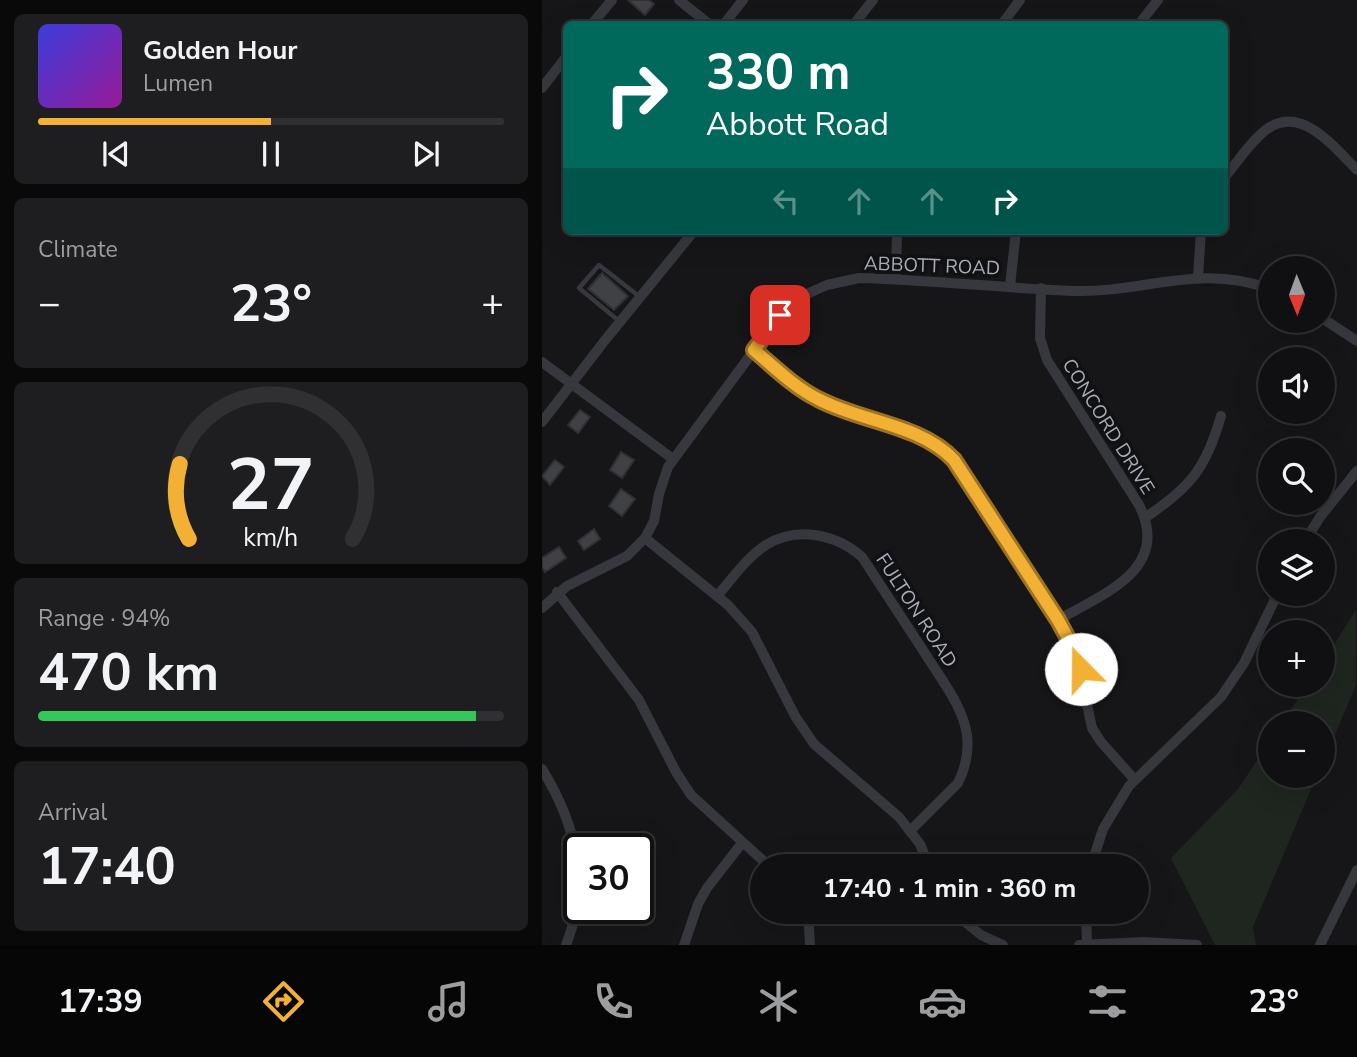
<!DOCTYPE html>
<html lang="en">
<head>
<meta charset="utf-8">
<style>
	body { margin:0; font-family:"Nunito Sans",sans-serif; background:#1e1e20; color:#f1f3f6; height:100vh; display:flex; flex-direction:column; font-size:26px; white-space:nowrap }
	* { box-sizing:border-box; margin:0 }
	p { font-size:23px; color:#9c9d9f }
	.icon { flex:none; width:38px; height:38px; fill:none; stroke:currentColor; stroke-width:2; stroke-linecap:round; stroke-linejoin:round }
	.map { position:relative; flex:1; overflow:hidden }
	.sheet { display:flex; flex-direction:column; gap:14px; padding:14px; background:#09090a; width:542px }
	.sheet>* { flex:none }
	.top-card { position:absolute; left:21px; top:21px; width:665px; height:214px; border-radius:10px; box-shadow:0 7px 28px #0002,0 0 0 2px #303032; background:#00695c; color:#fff; overflow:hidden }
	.needle { width:46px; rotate:179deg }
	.controls { position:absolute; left:716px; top:256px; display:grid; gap:14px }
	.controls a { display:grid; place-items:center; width:77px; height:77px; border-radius:50%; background:#101012; box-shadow:0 7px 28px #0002,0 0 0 2px #303032; font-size:35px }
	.speed { position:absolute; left:21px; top:833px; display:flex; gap:14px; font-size:35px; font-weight:700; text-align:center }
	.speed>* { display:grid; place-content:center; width:91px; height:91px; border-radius:50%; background:#101012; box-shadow:0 7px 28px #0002,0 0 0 2px #303032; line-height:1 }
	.speed .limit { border:4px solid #111; border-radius:10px; background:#fff; color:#111 }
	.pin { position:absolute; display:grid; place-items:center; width:60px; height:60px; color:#fff; margin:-30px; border-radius:14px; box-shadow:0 4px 10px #0006 }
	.me { position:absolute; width:77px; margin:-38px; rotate:338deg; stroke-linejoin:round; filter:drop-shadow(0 0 5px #0008) }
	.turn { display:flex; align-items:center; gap:24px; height:147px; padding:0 28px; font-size:32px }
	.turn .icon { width:91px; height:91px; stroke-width:2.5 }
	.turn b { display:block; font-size:49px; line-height:60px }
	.lanes { display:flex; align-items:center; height:66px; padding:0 28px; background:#0003; justify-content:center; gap:35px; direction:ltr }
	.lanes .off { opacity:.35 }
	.big { font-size:52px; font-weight:700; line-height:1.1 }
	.sheet .widget { flex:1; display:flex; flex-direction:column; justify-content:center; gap:10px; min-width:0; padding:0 24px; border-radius:10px; background:#1e1e20 }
	.sheet .dial { align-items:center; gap:0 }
	.dial svg { height:182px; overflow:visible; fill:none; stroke:#303032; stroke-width:7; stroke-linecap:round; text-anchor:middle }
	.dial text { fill:#f1f3f6; stroke:none }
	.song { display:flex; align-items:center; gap:21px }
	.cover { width:84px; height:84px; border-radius:10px; background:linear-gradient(135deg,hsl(240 70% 55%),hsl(300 70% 35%)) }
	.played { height:7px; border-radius:4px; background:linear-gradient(90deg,#f2b134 50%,#303032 50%) }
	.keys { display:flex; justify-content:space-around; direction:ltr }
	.heat { display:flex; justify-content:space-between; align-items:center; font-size:38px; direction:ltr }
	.charge { height:10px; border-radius:5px; background:linear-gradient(90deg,#34c759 94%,#303032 0) }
	.trip { position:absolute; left:208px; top:854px; width:399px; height:70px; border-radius:35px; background:#101012; box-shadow:0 7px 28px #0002,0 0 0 2px #303032; font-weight:700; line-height:70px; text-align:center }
	.dock { display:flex; height:112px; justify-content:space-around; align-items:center; background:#060607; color:#9c9d9f }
	.dock .icon { width:49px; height:49px }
	.dock .on { color:#f2b134 }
	.dock b { font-size:32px; color:#f1f3f6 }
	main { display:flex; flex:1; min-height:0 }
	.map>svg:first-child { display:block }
</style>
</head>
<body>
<main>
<section class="sheet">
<div class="widget">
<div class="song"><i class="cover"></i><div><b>Golden Hour</b><p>Lumen</p></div></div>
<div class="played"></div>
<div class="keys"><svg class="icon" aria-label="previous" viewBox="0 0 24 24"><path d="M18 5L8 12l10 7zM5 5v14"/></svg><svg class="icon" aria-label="pause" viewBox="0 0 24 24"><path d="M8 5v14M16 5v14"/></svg><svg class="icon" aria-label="next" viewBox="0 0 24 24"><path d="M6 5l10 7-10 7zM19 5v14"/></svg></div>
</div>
<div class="widget"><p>Climate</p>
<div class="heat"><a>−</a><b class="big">23°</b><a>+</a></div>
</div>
<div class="widget dial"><svg viewBox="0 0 100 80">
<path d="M14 69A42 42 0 1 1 86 69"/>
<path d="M14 69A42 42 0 0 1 10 36" stroke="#f2b134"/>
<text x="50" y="56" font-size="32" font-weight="700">27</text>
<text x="50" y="72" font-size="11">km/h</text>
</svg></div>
<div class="widget"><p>Range · 94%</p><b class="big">470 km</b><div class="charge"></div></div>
<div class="widget"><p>Arrival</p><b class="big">17:40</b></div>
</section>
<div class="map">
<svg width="815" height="945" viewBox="0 0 815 945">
	<rect width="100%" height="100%" fill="#161618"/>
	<!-- green -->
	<g fill="#1e261f">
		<path d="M814 610V685L781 763 780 723H740L766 684H780L781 662Z"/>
		<path d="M728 741V775H775L711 927 714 945H673L629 858 696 789Z"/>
	</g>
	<!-- building -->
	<g fill="#404145" stroke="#303034" stroke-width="2">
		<path d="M86 0H107L112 4 103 15Z"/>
		<path d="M60 273 86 296 72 310 46 289Z"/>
		<path d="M38 410 48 417 36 433 26 425Z"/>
		<path d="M79 452 92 460 80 478 68 470Z"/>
		<path d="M13 460 22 467 8 485 0 476Z"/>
		<path d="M79 489 93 499 80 516 67 506Z"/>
		<path d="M52 529 58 539 42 550 36 541Z"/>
		<path d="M17 547 24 558 3 572 0 567V558Z"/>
	</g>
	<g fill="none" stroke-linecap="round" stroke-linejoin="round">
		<!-- lane -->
		<path stroke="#37383d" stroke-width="4.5" d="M77 321 37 288 57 265 98 297"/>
		<!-- street -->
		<g stroke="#37383d" stroke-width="10">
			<path d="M137 0 167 24"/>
			<path d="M50 24 70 0"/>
			<path d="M182 24 201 0"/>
			<path d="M312 24 331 0"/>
			<path d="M460 24 478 0"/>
			<path d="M597 24 616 0"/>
			<path d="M0 88 24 57"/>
			<path d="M682 178C694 164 704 148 717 136 754 98 789 144 815 170"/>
			<path d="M656 277 659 231"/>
			<path d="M354 279 355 231"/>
			<path d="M468 286 474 231"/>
			<path d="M499 288 498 338 505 360 597 505C630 569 561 594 516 620"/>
			<path d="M780 318 815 341"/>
			<path d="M212 350C232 367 252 387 276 399 319 422 378 424 412 460L516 620 534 653 550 728 559 742 592 779"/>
			<path d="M0 362 131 459"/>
			<path d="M0 422 64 339 152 231"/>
			<path d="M604 517C649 487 664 468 679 416"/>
			<path d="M103 538 186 605 210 632 253 716 272 744 357 817 378 844 387 866"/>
			<path d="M763 541 778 517 815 471"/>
			<path d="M15 592 97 700 134 772 149 795 227 866"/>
			<path d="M175 596C190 579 205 557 224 545 255 526 294 534 320 557 342 591 364 624 386 658 401 682 421 707 425 735 427 752 423 769 416 783L368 831"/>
			<path d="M0 608 25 586 85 556 103 538 112 521 117 494 126 467 238 315 267 293 285 285 317 278C389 280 460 288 532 291 602 293 657 263 728 289"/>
			<path d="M0 769C34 824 49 883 24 945"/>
			<path d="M549 866 561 829 587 786 679 697 702 663 736 593"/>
			<path d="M266 912 268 945"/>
			<path d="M411 912 439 935 461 945"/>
			<path d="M544 912 545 944"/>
			<path d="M142 945 156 904 165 888 200 843"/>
			<path d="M537 945 602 942 655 945"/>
			<path d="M778 945 815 870"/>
		</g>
	</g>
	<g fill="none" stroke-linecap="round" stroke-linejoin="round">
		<defs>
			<path id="route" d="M238 315 212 350C232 367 252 387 276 399 319 422 378 424 412 460L516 620 534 653 539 669"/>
		</defs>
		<!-- route casing -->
		<use href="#route" stroke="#9d7322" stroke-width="18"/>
		<!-- route -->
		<use href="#route" stroke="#f2b134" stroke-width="12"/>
	</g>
	<g text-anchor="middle" stroke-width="7" stroke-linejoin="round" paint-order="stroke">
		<!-- street labels -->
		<g font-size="19" fill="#a8adb8" stroke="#111113">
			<text transform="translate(390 265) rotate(2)" y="7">ABBOTT ROAD</text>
			<text transform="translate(567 426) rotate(58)" y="7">CONCORD DRIVE</text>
			<text transform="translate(375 610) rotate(57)" y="7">FULTON ROAD</text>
		</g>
	</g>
</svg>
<div class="controls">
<a><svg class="needle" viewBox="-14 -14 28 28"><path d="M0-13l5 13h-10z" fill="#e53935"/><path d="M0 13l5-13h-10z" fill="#9c9d9f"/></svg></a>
<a><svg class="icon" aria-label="sound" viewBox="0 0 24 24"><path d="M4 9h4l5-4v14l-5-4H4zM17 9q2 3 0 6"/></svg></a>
<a><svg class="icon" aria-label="search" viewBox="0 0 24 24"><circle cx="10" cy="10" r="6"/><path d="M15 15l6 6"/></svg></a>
<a><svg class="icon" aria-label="layers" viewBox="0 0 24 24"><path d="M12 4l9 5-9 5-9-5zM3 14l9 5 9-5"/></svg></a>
<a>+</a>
<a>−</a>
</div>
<div class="speed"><div class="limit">30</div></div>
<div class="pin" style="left:238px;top:315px;background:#d93025"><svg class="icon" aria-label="arrive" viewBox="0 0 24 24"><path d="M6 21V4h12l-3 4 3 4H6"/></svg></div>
<svg class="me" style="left:539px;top:669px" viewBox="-20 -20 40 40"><circle r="19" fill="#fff"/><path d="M0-13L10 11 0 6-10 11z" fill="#f2b134"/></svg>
<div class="trip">17:40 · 1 min · 360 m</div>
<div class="top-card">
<div class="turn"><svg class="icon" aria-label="right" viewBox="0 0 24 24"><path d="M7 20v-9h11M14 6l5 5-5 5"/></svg><div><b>330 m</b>Abbott Road</div></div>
<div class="lanes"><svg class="icon off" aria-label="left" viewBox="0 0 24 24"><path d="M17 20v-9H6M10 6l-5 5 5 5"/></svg><svg class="icon off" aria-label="ahead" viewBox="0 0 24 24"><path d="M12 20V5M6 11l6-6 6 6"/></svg><svg class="icon off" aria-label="ahead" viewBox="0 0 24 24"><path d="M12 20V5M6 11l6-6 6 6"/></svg><svg class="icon" aria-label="right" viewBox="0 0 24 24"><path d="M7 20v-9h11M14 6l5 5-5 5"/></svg></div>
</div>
</div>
</main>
<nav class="dock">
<b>17:39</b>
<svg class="icon on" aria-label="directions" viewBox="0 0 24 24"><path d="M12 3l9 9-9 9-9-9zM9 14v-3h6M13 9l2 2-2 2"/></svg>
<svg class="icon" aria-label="music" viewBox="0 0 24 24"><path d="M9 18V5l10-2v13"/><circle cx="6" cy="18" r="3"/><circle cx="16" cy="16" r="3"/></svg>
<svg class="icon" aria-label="phone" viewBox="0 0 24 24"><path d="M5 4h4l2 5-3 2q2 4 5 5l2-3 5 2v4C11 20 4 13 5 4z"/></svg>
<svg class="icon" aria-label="climate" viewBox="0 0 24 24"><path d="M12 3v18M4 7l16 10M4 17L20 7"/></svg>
<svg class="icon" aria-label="car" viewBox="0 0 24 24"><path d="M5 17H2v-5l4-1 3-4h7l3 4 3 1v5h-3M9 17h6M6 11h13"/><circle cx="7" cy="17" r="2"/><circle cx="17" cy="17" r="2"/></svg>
<svg class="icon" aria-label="filters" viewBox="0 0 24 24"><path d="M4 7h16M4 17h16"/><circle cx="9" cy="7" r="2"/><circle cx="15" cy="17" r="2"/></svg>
<b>23°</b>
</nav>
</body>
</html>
